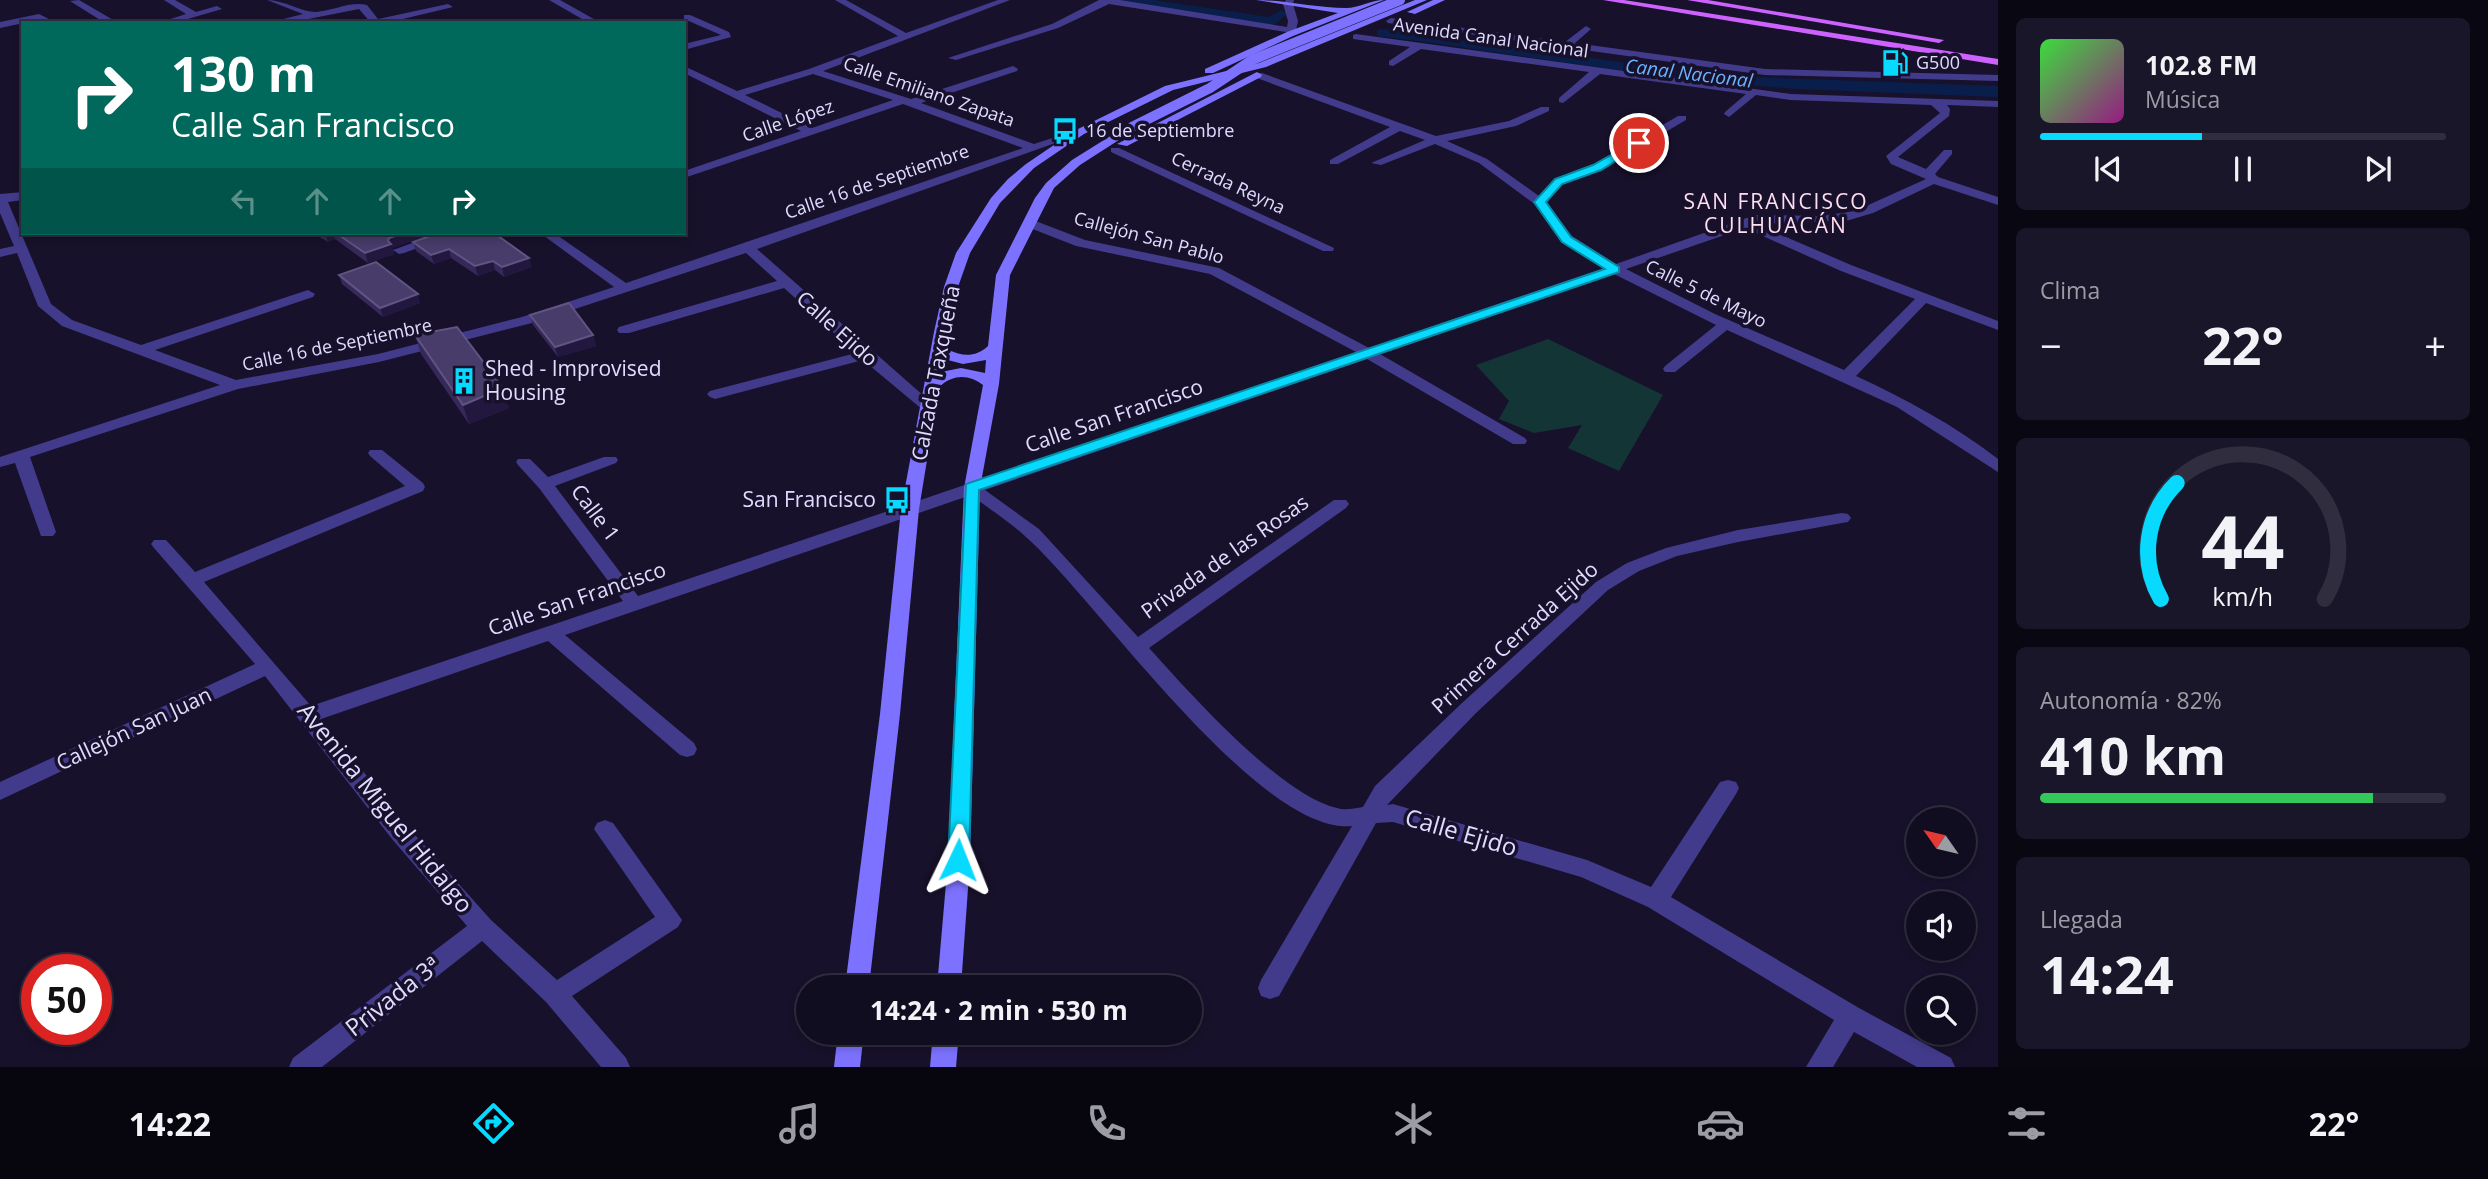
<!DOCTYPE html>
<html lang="es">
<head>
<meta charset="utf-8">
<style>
	body { margin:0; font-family:"Open Sans",sans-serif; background:#1a1629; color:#f1f3f6; height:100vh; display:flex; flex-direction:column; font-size:26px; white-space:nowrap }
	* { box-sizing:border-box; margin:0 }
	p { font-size:23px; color:#9c9ca5 }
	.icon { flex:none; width:38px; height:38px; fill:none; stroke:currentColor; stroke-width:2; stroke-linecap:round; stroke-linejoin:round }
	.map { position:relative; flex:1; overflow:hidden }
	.side { display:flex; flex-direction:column; gap:18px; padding:18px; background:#090712; width:490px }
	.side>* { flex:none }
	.top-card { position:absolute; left:21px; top:21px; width:665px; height:214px; border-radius:0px; box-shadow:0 4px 10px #0003,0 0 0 2px #302d3e; background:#00695c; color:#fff; overflow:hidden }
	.needle { width:46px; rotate:304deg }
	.fabs { position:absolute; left:1906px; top:807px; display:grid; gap:14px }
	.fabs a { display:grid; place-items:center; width:70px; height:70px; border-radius:50%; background:#110d20; box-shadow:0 4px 10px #0003,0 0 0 2px #302d3e; font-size:35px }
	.speed { position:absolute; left:21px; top:954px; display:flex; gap:14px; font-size:35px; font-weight:700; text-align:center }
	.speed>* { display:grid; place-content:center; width:91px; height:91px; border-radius:50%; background:#110d20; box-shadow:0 4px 10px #0003,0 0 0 2px #302d3e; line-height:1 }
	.speed .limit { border:10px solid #d22; background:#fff; color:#111 }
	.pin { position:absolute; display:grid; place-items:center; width:60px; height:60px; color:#fff; margin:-30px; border:4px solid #fff; border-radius:50%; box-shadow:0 2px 7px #0007 }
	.me { position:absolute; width:77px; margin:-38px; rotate:2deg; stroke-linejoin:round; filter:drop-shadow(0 0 5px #0008) }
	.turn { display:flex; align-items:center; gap:24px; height:147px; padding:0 35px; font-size:32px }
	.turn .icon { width:91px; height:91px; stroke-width:2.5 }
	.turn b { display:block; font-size:49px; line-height:60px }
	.lanes { display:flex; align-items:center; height:66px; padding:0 35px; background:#0003; justify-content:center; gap:35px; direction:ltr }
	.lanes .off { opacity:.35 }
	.big { font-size:52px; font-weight:700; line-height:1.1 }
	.side .card { flex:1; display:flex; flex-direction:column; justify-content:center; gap:10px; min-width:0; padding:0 24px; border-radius:10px; background:#1a1629 }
	.side .dial { align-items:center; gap:0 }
	.dial svg { height:182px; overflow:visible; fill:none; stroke:#302d3e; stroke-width:7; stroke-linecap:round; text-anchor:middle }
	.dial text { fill:#f1f3f6; stroke:none }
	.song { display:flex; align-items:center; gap:21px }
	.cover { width:84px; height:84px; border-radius:10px; background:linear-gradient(135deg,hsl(120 70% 55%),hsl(310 70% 35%)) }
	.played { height:7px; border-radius:4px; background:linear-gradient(90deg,#07d9ff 40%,#302d3e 40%) }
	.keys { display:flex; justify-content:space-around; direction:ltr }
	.heat { display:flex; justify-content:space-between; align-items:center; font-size:38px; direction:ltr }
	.charge { height:10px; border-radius:5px; background:linear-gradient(90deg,#34c759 82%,#302d3e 0) }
	.trip { position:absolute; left:796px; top:975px; width:406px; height:70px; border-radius:35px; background:#110d20; box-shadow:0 4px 10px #0003,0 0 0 2px #302d3e; font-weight:700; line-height:70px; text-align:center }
	.tab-bar { display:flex; height:112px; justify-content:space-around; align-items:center; background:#07050d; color:#9c9ca5 }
	.tab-bar .icon { width:49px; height:49px }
	.tab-bar .current { color:#07d9ff }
	.tab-bar b { font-size:32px; color:#f1f3f6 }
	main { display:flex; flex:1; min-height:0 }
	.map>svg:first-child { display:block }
</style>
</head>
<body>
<main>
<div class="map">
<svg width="1998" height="1067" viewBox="0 0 1998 1067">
	<rect width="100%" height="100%" fill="#17112b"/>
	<!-- green -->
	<path fill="#143536" d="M1548 339 1663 395 1619 471 1568 448 1582 425 1534 433 1499 419 1509 401 1476 365Z"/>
	<!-- water -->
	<path fill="#0a1e4b" d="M1424 35 1678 70 1754 77 1998 86V97L1795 89 1678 79 1419 41Z"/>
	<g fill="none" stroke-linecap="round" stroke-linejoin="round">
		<!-- canal -->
		<g fill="#0a1e4b" fill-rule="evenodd">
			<path d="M1120 0H1154L1269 17 1281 10 1288 14 1272 26 1127 4Z"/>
			<path d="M1382 29 1457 38 1464 42 1457 46 1377 36V30Z"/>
		</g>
		<!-- street -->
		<g fill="#423b8b" fill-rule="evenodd">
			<path d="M79 0 115 21 116 23H105L70 1Z"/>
			<path d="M164 0H175L196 12 217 6 222 9 174 23H158L186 14Z"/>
			<path d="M267 0C284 0 301 12 316 12 333 11 350 1 367 5L378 19 448 4 453 7 386 23H371L359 9 288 23H268L303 14Z"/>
			<path d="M549 0H560L601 23H589Z"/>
			<path d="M835 0H846L906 33 998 0H1010L823 71 911 99 1013 66 1018 69 1017 71 921 103 1034 144 1080 129 1086 132 757 249 933 404 936 407 933 410H923L863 360 715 399 710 397 707 394 710 391 856 353 784 288 629 333H619L617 330 619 327 777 281 746 253 532 323 379 362 238 389 30 457 56 532 53 536H41L15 463 0 467V457L220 385 62 326 38 306 17 253 0 257V249L14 246 0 213V194L23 192V200L8 202 51 304 72 320 141 345 308 290 315 294 313 297 155 350 236 380 378 354 522 317 614 287 540 233H554L626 283 1023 148 903 104 684 178V171L801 131 684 73V66L737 91 809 69 898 36ZM813 74 893 100 812 128 745 95Z"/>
			<path d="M1099 0H1120L1287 27 1288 21 1283 4 1286 0H1294L1293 4 1298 21 1295 34 1290 37 1286 32 1109 4 1058 28 956 60 948 58 1052 24Z"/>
			<path d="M39 14 57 23 38 20 0 28V22Z"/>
			<path d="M684 15H690L729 32 731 37 684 50V44L721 35 684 19Z"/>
			<path d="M1391 18 1565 42 1586 26 1591 29 1575 43 1765 69 1998 75V81L1765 75 1388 23 1386 21Z"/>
			<path d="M1356 34 1791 94 1998 101V107L1947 105 1950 109 1949 116 1898 157 1926 169 1944 150H1952V154L1935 174 1938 177 1998 197V205L1934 184 1873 213 1846 221 1756 224 1851 265 1998 321V330L1926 303 1856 376C1906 399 1954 425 1998 459V472L1897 407 1727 330 1675 372H1665L1663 369 1665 366 1716 325 1614 274 1380 354 1525 438 1527 441 1525 444H1513L1367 359 985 490 1039 529 1138 637 1334 500H1346L1349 504 1346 508 1149 648C1189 692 1283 799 1341 809 1348 810 1356 808 1363 807L1375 786 1462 703 1596 582 1627 563 1666 548 1738 530 1842 513 1848 514 1851 518 1848 522 1842 523 1738 542 1677 556 1639 571 1608 590 1476 713 1387 805 1393 804 1587 860 1651 887 1720 782 1728 780 1736 782 1739 788 1736 794 1671 897 1859 1008 1951 1058 1955 1067H1917L1854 1032 1833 1067H1806L1834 1020 1648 907 1581 877 1393 822 1376 823 1279 996 1270 999 1261 996 1258 988 1261 980 1352 826C1258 835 1095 598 1026 537 1009 521 989 509 971 495L565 635 694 743 697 749 694 755 687 757 680 755 548 641 321 719 408 827 491 920 557 980 655 917 594 829 597 823 605 820 613 823 682 920 678 927 572 996 626 1058 630 1067H601L546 1002 482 941 322 1067H289L293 1058 467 926 392 839 265 676 0 800V782L255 664 154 548 151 544 154 540H166L195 572 405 486 370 456 368 453 370 450H382L423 483 425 487 423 491 204 582 311 706 623 601 539 488 518 465 516 462 518 459H530L548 477 604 457H616L618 460 616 463 555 486 638 596 1356 352 1210 274 1076 246 1025 226V220H1033L1085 240 1219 268 1369 348 1604 268 1562 242 1536 205 1479 163 1435 144 1381 165 1371 163 1425 140 1400 131 1338 164H1330V160L1390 127 1254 77V73H1262L1436 136 1509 121 1541 107H1549V111L1516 126 1447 141 1487 159 1539 196 1555 178 1593 166 1678 116H1686V120L1601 170 1563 184 1546 202 1572 236 1616 264 1755 215 1820 216 1855 211 1926 179 1891 164 1886 156 1940 113 1931 105 1791 100 1756 95 1729 117 1724 114 1725 112 1746 94 1600 74 1563 103 1559 102V98L1589 72 1421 49 1393 66 1389 65V61L1410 47 1353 39V35ZM1745 228 1841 271 1915 299 1844 370 1715 314 1626 269Z"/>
			<path d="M1111 148H1119L1334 248 1333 251H1323L1111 152Z"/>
			<path d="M440 233H458L404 253 399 254 393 250Z"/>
		</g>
		<!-- secondary -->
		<g fill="#7d72ff" fill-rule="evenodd">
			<path d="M1256 0C1286 0 1316 8 1346 8 1359 8 1371 0 1384 0L1293 36 1213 73H1205V69L1287 32 1338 13Z"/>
			<path d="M1415 0H1427L1266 67 1173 90 1084 134 1034 168 1000 203 970 253 958 287 946 345 949 350C963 357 976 357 988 346L996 275 1035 198 1046 183 1072 160 1128 125H1136V129L1080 165 1054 188 1010 275 999 384 980 488 970 860 961 987H937L948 860 964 488 983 385C969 374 953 374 939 387L919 509 900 714 869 987H845L880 714 901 509 934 332 944 287 956 253 991 198 1008 179 1026 164 1076 130 1165 86 1259 63ZM944 359 963 364 986 360 985 373 961 368 941 372Z"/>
			<path d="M1433 0H1445L1415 14 1407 12Z"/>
			<path d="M1257 72 1262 75 1261 77 1127 146 1117 144Z"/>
			<path d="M838 1032H864L860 1067H834Z"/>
			<path d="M933 1032H959L956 1067H930Z"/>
		</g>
		<!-- primary -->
		<g fill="#cd62ff" fill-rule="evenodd">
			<path d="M1603 0H1624L1998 59V65Z"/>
			<path d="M1687 0H1708L1944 40 1939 43Z"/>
		</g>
		<!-- secondary-bridge -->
		<path stroke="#7d72ff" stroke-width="10" d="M1132 127 1210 88 1252 60 1400 0"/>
	</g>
	<!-- wall -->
	<g fill="#362959">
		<path d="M313 233H433L392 248 394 254 368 263 335 239 328 242Z"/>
		<path d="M438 233 532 267 504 277 495 270 478 276 451 258 434 264 416 251 413 242Z"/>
		<path d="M339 275 420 303 383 317 342 284Z"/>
		<path d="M530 315 593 335 596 346 558 357 533 325Z"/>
		<path d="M415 335 509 408 469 424 421 354Z"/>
	</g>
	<!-- shaded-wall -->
	<g fill="#22183f">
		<path d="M264 233H276L266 236Z"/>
		<path d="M325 233H333L335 239 328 242Z"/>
		<path d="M404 233H433L392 248 394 254 368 263 365 253 388 241 389 238Z"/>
		<path d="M449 249 451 258 434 264 431 255Z"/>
		<path d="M529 258 532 267 504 277 502 267Z"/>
		<path d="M493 261 495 270 478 276 475 266Z"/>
		<path d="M418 294 420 303 383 317 380 308Z"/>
		<path d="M593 335 596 346 558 357 555 347Z"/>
		<path d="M503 388 509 408 469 424 463 405Z"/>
	</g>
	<!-- building -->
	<g fill="#483c6b" stroke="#605582" stroke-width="2">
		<path d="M336 233H404L389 238 388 241 391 244 365 253Z"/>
		<path d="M438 233H494L529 258 502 267 493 261 475 266 449 249 431 255 413 242Z"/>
		<path d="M376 262 418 294 380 308 339 275Z"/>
		<path d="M569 303 593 335 555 347 530 315Z"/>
		<path d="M457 327 503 388 463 405 415 335Z"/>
	</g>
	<!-- route -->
	<path fill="#07d9ff" stroke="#058da6" stroke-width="2" d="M1636 141 1645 143 1601 170 1562 184 1546 202 1571 237 1619 267V272L979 490 969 860 966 866 958 868 951 866 948 860 966 484 1605 269 1562 242 1534 202 1555 179 1593 165Z"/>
	<!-- icons -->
	<defs>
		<symbol id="fuel-bare" viewBox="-9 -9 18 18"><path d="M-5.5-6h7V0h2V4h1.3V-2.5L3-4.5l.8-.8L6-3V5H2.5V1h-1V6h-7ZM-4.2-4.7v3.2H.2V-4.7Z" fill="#07d9ff" stroke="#17112b" stroke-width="2.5" paint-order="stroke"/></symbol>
		<symbol id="bus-bare" viewBox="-9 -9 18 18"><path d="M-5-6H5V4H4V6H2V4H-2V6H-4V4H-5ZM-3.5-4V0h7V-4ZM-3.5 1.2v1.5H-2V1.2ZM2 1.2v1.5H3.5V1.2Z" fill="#07d9ff" stroke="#17112b" stroke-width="2.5" paint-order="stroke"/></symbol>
		<symbol id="building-bare" viewBox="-9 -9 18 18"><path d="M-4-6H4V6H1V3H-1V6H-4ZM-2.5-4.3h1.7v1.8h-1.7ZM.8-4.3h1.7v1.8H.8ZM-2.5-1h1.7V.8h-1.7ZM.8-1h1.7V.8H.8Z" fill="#07d9ff" stroke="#17112b" stroke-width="2.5" paint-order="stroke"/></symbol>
	</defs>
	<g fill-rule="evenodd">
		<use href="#fuel-bare" x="1876" y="44" width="38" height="38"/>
		<use href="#bus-bare" x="1046" y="112" width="38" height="38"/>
		<use href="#building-bare" x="445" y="362" width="38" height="38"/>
		<use href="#bus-bare" x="878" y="481" width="38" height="38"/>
	</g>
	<g text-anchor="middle" stroke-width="7" stroke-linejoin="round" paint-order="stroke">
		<!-- far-street labels -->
		<g font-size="18" fill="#e1dbff" stroke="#17112b">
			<text transform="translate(1491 38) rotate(8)" y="6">Avenida Canal Nacional</text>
			<text transform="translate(929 92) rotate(19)" y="6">Calle Emiliano Zapata</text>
			<text transform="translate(788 121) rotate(-19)" y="6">Calle López</text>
			<text transform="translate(877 182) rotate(-19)" y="6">Calle 16 de Septiembre</text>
			<text transform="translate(1228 183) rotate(25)" y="6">Cerrada Reyna</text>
			<text transform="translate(1149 238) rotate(15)" y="6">Callejón San Pablo</text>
			<text transform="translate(1706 294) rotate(26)" y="6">Calle 5 de Mayo</text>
			<text transform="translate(337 345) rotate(-12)" y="6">Calle 16 de Septiembre</text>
		</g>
		<!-- far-poi labels -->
		<g font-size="18" fill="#e1dbff" stroke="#17112b" text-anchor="start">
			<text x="1916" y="69">G500</text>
			<text x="1086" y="137">16 de Septiembre</text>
		</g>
		<!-- far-water labels -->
		<g font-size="19" font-style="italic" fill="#69b2ff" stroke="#17112b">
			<text transform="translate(1689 73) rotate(7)" y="7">Canal Nacional</text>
		</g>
		<!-- far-quarter labels -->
		<g font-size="21" letter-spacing="2" fill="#ffddf1" stroke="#17112b">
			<text x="1776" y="209">SAN FRANCISCO<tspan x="1776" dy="24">CULHUACÁN</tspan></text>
		</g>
		<!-- street labels -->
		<g font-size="21" fill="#e1dbff" stroke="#17112b">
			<text transform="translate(837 329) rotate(42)" y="7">Calle Ejido</text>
			<text transform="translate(936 373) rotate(-79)" y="7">Calzada Taxqueña</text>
			<text transform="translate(1114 416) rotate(-19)" y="7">Calle San Francisco</text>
			<text transform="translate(595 513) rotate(53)" y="7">Calle 1</text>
			<text transform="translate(1225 557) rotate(-35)" y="7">Privada de las Rosas</text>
			<text transform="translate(577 599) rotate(-19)" y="7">Calle San Francisco</text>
			<text transform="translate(1515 638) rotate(-42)" y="7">Primera Cerrada Ejido</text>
			<text transform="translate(134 729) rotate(-25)" y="7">Callejón San Juan</text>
		</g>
		<!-- poi labels -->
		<g font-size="21" fill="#e1dbff" stroke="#17112b" text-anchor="start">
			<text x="485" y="376">Shed - Improvised<tspan x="485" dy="24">Housing</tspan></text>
			<text x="876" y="507" text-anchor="end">San Francisco</text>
		</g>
		<!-- near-street labels -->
		<g font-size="24" fill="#e1dbff" stroke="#17112b">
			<text transform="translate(385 808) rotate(51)" y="8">Avenida Miguel Hidalgo</text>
			<text transform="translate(1461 833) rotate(16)" y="8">Calle Ejido</text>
			<text transform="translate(393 997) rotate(-38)" y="8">Privada 3ª</text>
		</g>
	</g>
</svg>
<div class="fabs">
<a><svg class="needle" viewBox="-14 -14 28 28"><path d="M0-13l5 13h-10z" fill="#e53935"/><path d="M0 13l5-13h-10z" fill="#9c9ca5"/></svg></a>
<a><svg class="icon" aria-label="sound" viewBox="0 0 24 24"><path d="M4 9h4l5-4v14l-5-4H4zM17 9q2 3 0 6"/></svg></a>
<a><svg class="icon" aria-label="search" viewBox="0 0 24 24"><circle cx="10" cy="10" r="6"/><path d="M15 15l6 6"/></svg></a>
</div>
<div class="speed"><div class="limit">50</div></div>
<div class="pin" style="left:1639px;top:143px;background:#d93025"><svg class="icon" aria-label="arrive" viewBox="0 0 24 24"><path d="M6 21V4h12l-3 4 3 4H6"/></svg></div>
<svg class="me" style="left:958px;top:860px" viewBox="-20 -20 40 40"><path d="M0-17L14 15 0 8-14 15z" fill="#07d9ff" stroke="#fff" stroke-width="4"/></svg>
<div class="trip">14:24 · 2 min · 530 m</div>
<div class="top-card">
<div class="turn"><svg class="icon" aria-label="right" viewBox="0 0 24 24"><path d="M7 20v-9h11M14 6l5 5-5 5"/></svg><div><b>130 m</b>Calle San Francisco</div></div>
<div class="lanes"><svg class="icon off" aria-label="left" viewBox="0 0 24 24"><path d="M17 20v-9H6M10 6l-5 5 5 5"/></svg><svg class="icon off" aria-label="ahead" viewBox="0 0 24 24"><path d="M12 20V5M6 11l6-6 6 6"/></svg><svg class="icon off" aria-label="ahead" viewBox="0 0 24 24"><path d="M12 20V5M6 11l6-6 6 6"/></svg><svg class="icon" aria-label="right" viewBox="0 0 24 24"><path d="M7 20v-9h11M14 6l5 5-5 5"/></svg></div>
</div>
</div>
<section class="side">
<div class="card">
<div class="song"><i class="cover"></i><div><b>102.8 FM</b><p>Música</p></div></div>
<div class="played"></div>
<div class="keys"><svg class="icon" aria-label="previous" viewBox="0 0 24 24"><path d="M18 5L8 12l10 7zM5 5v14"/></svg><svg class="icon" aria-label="pause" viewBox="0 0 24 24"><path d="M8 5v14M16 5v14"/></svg><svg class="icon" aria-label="next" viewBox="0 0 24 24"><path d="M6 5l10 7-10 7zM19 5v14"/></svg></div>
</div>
<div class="card"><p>Clima</p>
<div class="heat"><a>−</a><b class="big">22°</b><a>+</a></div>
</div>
<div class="card dial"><svg viewBox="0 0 100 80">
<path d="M14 69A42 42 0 1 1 86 69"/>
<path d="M14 69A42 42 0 0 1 21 18" stroke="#07d9ff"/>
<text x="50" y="56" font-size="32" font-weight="700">44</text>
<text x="50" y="72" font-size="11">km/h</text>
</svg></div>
<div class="card"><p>Autonomía · 82%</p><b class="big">410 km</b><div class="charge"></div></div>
<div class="card"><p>Llegada</p><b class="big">14:24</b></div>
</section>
</main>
<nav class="tab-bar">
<b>14:22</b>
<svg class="icon current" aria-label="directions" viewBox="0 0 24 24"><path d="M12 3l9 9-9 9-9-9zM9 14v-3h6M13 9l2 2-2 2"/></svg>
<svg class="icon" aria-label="music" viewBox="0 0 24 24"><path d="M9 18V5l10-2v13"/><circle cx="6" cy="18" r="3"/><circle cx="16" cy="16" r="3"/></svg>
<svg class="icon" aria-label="phone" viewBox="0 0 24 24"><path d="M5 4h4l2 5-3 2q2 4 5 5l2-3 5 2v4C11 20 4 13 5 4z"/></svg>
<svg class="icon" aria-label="climate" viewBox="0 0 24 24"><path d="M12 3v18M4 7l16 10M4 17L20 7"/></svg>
<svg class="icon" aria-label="car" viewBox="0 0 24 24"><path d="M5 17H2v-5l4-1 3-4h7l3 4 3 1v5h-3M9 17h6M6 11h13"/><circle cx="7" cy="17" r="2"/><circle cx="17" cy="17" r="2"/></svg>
<svg class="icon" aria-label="filters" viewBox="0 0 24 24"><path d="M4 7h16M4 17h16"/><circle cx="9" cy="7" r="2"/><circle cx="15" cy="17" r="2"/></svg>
<b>22°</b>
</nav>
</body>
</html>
